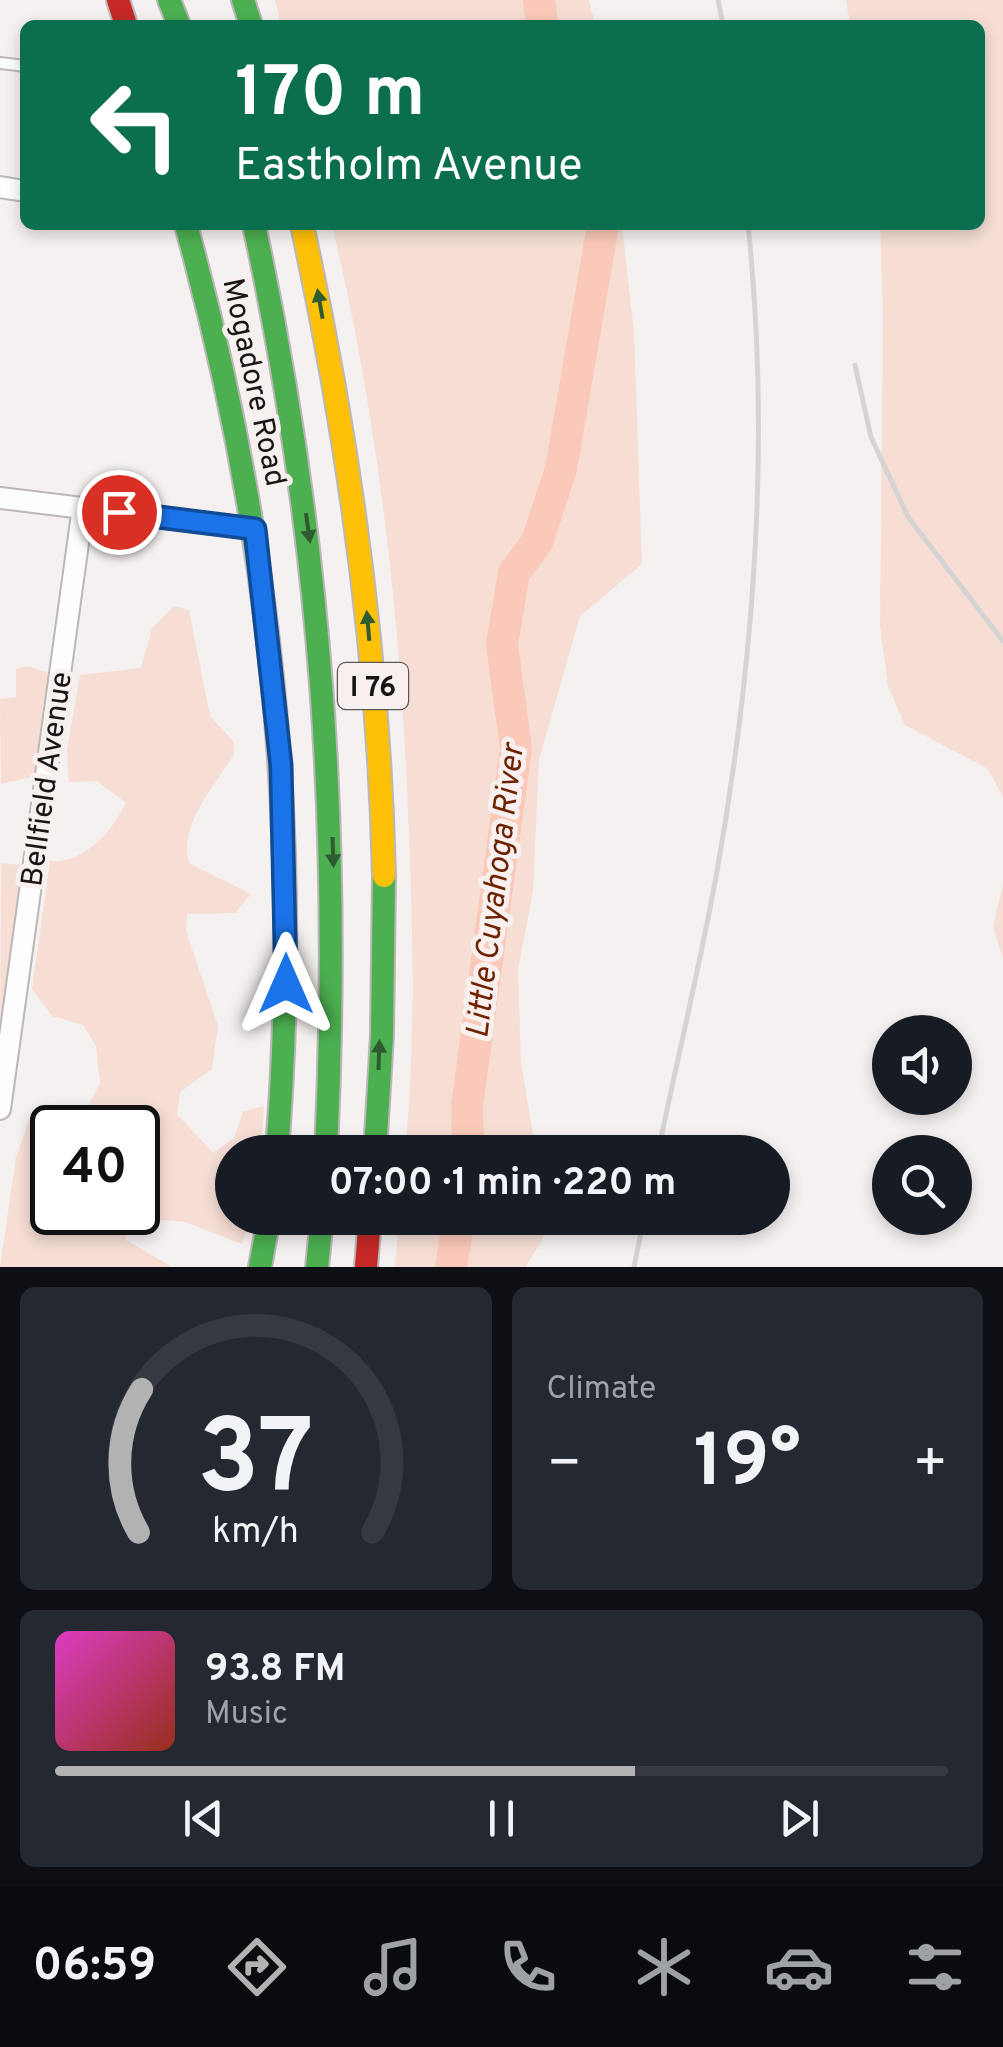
<!DOCTYPE html>
<html lang="en">
<head>
<meta charset="utf-8">
<style>
	body { margin:0; font-family:Overpass,sans-serif; background:#242831; color:#f1f3f6; height:100vh; display:flex; flex-direction:column; font-size:38px; white-space:nowrap }
	* { box-sizing:border-box; margin:0 }
	p { font-size:32px; color:#9ea1a6 }
	.icon { flex:none; width:55px; height:55px; fill:none; stroke:currentColor; stroke-width:2; stroke-linecap:round; stroke-linejoin:round }
	.map { position:relative; height:1267px; overflow:hidden }
	.details { display:flex; flex-direction:column; gap:20px; padding:20px; background:#0d0f14; flex:1 }
	.details>* { flex:none }
	.banner { position:absolute; left:20px; top:20px; width:965px; height:210px; border-radius:15px; box-shadow:0 5px 15px #0003; background:#0b6e4f; color:#fff; overflow:hidden }
	.buttons { position:absolute; left:872px; top:1015px; display:grid; gap:20px }
	.buttons a { display:grid; place-items:center; width:100px; height:100px; border-radius:50%; background:#171b24; box-shadow:0 5px 15px #0003; font-size:50px }
	.speed { position:absolute; left:30px; top:1105px; display:flex; gap:20px; font-size:50px; font-weight:700; text-align:center }
	.speed>* { display:grid; place-content:center; width:130px; height:130px; border-radius:50%; background:#171b24; box-shadow:0 5px 15px #0003; line-height:1 }
	.speed .limit { border:5px solid #111; border-radius:15px; background:#fff; color:#111 }
	.pin { position:absolute; display:grid; place-items:center; width:85px; height:85px; color:#fff; margin:-42px; border:5px solid #fff; border-radius:50%; box-shadow:0 2px 10px #0007 }
	.me { position:absolute; width:110px; margin:-55px; rotate:0deg; stroke-linejoin:round; filter:drop-shadow(0 0 8px #0008) }
	.turn { display:flex; align-items:center; gap:35px; height:210px; padding:0 50px; font-size:45px }
	.turn .icon { width:130px; height:130px; stroke-width:2.5 }
	.turn b { display:block; font-size:70px; line-height:85px }
	.big { font-size:75px; font-weight:700; line-height:1.1 }
	.details .tile { flex:1; display:flex; flex-direction:column; justify-content:center; gap:15px; min-width:0; padding:0 35px; border-radius:15px; background:#242831 }
	.details .dial { align-items:center; gap:0 }
	.dial svg { height:260px; overflow:visible; fill:none; stroke:#363941; stroke-width:7; stroke-linecap:round; text-anchor:middle }
	.dial text { fill:#f1f3f6; stroke:none }
	.song { display:flex; align-items:center; gap:30px }
	.cover { width:120px; height:120px; border-radius:15px; background:linear-gradient(135deg,hsl(310 70% 55%),hsl(10 70% 35%)) }
	.played { height:10px; border-radius:5px; background:linear-gradient(90deg,#b2b2b3 65%,#363941 65%) }
	.keys { display:flex; justify-content:space-around; direction:ltr }
	.heat { display:flex; justify-content:space-between; align-items:center; font-size:55px; direction:ltr }
	.details .tiles { flex:1; display:grid; gap:20px; grid-template-columns:1fr 1fr }
	.tile:last-child { grid-column:span 2 }
	.trip { position:absolute; left:215px; top:1135px; width:575px; height:100px; border-radius:50px; background:#171b24; box-shadow:0 5px 15px #0003; font-weight:700; line-height:100px; text-align:center }
	.tab-bar { display:flex; height:160px; justify-content:space-around; align-items:center; background:#090b0e; color:#9ea1a6 }
	.tab-bar .icon { width:70px; height:70px }
	.tab-bar .current { color:#b2b2b3 }
	.tab-bar b { font-size:45px; color:#f1f3f6 }
	.map>svg:first-child { display:block }
</style>
</head>
<body>
<div class="map">
<svg width="1003" height="1267" viewBox="0 0 1003 1267">
	<rect width="100%" height="100%" fill="#f5f1f0"/>
	<!-- green -->
	<g fill="#f6ded5" fill-rule="evenodd">
		<path d="M275 0H589L595 25H281Z"/>
		<path d="M846 0H1003V797L988 769 905 725 888 686 880 626 883 316 880 225H980V25H850Z"/>
		<path d="M332 225H622L634 332 642 564 580 616 539 760 533 892 518 970 521 1063 536 1152H405C416 1039 413 925 408 811 400 615 378 417 332 225Z"/>
		<path d="M174 606 189 610 210 716 234 742V754C216 785 176 827 190 864L251 894 235 913 187 914 186 931 218 1026 212 1069 180 1092 177 1114 213 1153 234 1138 243 1112 264 1106 261 1152H232V1218H251L242 1244 185 1222 136 1218 125 1232 126 1240 172 1267H0L16 1157 32 1111 53 1117 86 1110 100 1083 96 1046 83 1025 52 1016 32 989 50 861C86 863 111 832 126 803L97 781 69 782 67 751 80 675 141 668 152 628ZM52 1128H138V1212H52Z"/>
		<path d="M29 666 54 675 40 775 1 784 0 699 16 697V669Z"/>
		<path d="M1 863 21 865 22 889 0 1042Z"/>
		<path d="M1003 884V958L993 927Z"/>
		<path d="M399 1218H546L548 1229 526 1267H395Z"/>
	</g>
	<g fill="none" stroke-linecap="round" stroke-linejoin="round">
		<!-- river -->
		<g stroke="#fac9b9" stroke-width="32">
			<path d="M539 0 542 25"/>
			<path d="M468 1152 467 1106 516 749 502 644 514 573 537 542 561 469 603 225"/>
			<path d="M451 1267 459 1218"/>
		</g>
		<defs>
			<path id="lane" d="M0 63 25 66"/>
			<g id="street">
				<path d="M0 187 25 191"/>
				<path d="M0 498 255 529"/>
				<path d="M0 1109 83 507"/>
			</g>
			<g id="fast">
				<path d="M169 0 179 25"/>
				<path d="M243 0 251 25"/>
				<path d="M186 225C271 534 302 832 277 1152"/>
				<path d="M254 225C322 539 341 831 326 1152"/>
				<path d="M375 1152 382 1036 384 876"/>
				<path d="M260 1267 269 1218"/>
				<path d="M317 1267 322 1218"/>
			</g>
			<path id="slow" d="M302 225C349 440 379 656 384 876"/>
			<g id="jam">
				<path d="M118 0 126 25"/>
				<path d="M366 1267 370 1218"/>
			</g>
		</defs>
		<!-- lane casing -->
		<use href="#lane" stroke="#bab7b6" stroke-width="14"/>
		<!-- street casing -->
		<use href="#street" stroke="#bab7b6" stroke-width="24"/>
		<!-- fast casing -->
		<use href="#fast" stroke="#bab7b6" stroke-width="26"/>
		<!-- slow casing -->
		<use href="#slow" stroke="#bab7b6" stroke-width="26"/>
		<!-- jam casing -->
		<use href="#jam" stroke="#bab7b6" stroke-width="26"/>
		<!-- lane -->
		<use href="#lane" stroke="#fefdfd" stroke-width="10"/>
		<!-- street -->
		<use href="#street" stroke="#fefdfd" stroke-width="20"/>
		<!-- fast -->
		<use href="#fast" stroke="#4caf50" stroke-width="22"/>
		<!-- slow -->
		<use href="#slow" stroke="#ffc107" stroke-width="22"/>
		<!-- jam -->
		<use href="#jam" stroke="#c62828" stroke-width="22"/>
		<!-- rail -->
		<g stroke="#d5d3d3" stroke-width="5">
			<path d="M718 0 723 25"/>
			<path d="M855 365 871 437 908 517 1003 641"/>
			<path d="M658 1152C677 1061 699 969 716 877 754 664 771 441 748 225"/>
			<path d="M634 1267 644 1218"/>
		</g>
	</g>
	<!-- one-way arrows -->
	<defs><path id="oneway-solid" d="M-6-.8H1V-3.2L6.5 0L1 3.2V.8H-6Z" transform="scale(2.5)"/></defs>
	<g fill="#2f5b30">
		<use href="#oneway-solid" transform="translate(320 304) rotate(-100)"/>
		<use href="#oneway-solid" transform="translate(308 528) rotate(82)"/>
		<use href="#oneway-solid" transform="translate(368 626) rotate(-95)"/>
		<use href="#oneway-solid" transform="translate(333 852) rotate(88)"/>
		<use href="#oneway-solid" transform="translate(379 1055) rotate(-88)"/>
	</g>
	<g fill="none" stroke-linecap="round" stroke-linejoin="round">
		<defs>
			<path id="route" d="M119 512 255 529 281 765 286 984"/>
		</defs>
		<!-- route casing -->
		<use href="#route" stroke="#114b97" stroke-width="25"/>
		<!-- route -->
		<use href="#route" stroke="#1a73e8" stroke-width="18"/>
	</g>
	<g text-anchor="middle" stroke-width="10" stroke-linejoin="round" paint-order="stroke">
		<!-- shield labels -->
		<rect fill="#f7f0ee" stroke="#5b5756" stroke-width="2.5" x="338" y="663" width="70" height="46" rx="8"/>
		<g font-size="28" font-weight="bold" fill="#181615">
			<text x="373" y="696">I 76</text>
		</g>
		<!-- street labels -->
		<g font-size="30" fill="#181615" stroke="#f7f0ee">
			<text transform="translate(255 382) rotate(78)" y="10">Mogadore Road</text>
			<text transform="translate(46 779) rotate(-82)" y="10">Bellfield Avenue</text>
		</g>
		<!-- water labels -->
		<g font-size="32" font-style="italic" fill="#6e2200" stroke="#f7f0ee">
			<text transform="translate(494 891) rotate(-83)" y="11">Little Cuyahoga River</text>
		</g>
	</g>
</svg>
<div class="buttons">
<a><svg class="icon" aria-label="sound" viewBox="0 0 24 24"><path d="M4 9h4l5-4v14l-5-4H4zM17 9q2 3 0 6"/></svg></a>
<a><svg class="icon" aria-label="search" viewBox="0 0 24 24"><circle cx="10" cy="10" r="6"/><path d="M15 15l6 6"/></svg></a>
</div>
<div class="speed"><div class="limit">40</div></div>
<div class="pin" style="left:119px;top:512px;background:#d93025"><svg class="icon" aria-label="arrive" viewBox="0 0 24 24"><path d="M6 21V4h12l-3 4 3 4H6"/></svg></div>
<svg class="me" style="left:286px;top:984px" viewBox="-20 -20 40 40"><path d="M0-17L14 15 0 8-14 15z" fill="#1a73e8" stroke="#fff" stroke-width="4"/></svg>
<div class="trip">07:00 · 1 min · 220 m</div>
<div class="banner">
<div class="turn"><svg class="icon" aria-label="left" viewBox="0 0 24 24"><path d="M17 20v-9H6M10 6l-5 5 5 5"/></svg><div><b>170 m</b>Eastholm Avenue</div></div>
</div>
</div>
<section class="details">
<div class="tiles">
<div class="tile dial"><svg viewBox="0 0 100 80">
<path d="M14 69A42 42 0 1 1 86 69"/>
<path d="M14 69A42 42 0 0 1 15 25" stroke="#b2b2b3"/>
<text x="50" y="56" font-size="32" font-weight="700">37</text>
<text x="50" y="72" font-size="11">km/h</text>
</svg></div>
<div class="tile"><p>Climate</p>
<div class="heat"><a>−</a><b class="big">19°</b><a>+</a></div>
</div>
<div class="tile">
<div class="song"><i class="cover"></i><div><b>93.8 FM</b><p>Music</p></div></div>
<div class="played"></div>
<div class="keys"><svg class="icon" aria-label="previous" viewBox="0 0 24 24"><path d="M18 5L8 12l10 7zM5 5v14"/></svg><svg class="icon" aria-label="pause" viewBox="0 0 24 24"><path d="M8 5v14M16 5v14"/></svg><svg class="icon" aria-label="next" viewBox="0 0 24 24"><path d="M6 5l10 7-10 7zM19 5v14"/></svg></div>
</div>
</div>
</section>
<nav class="tab-bar">
<b>06:59</b>
<svg class="icon current" aria-label="directions" viewBox="0 0 24 24"><path d="M12 3l9 9-9 9-9-9zM9 14v-3h6M13 9l2 2-2 2"/></svg>
<svg class="icon" aria-label="music" viewBox="0 0 24 24"><path d="M9 18V5l10-2v13"/><circle cx="6" cy="18" r="3"/><circle cx="16" cy="16" r="3"/></svg>
<svg class="icon" aria-label="phone" viewBox="0 0 24 24"><path d="M5 4h4l2 5-3 2q2 4 5 5l2-3 5 2v4C11 20 4 13 5 4z"/></svg>
<svg class="icon" aria-label="climate" viewBox="0 0 24 24"><path d="M12 3v18M4 7l16 10M4 17L20 7"/></svg>
<svg class="icon" aria-label="car" viewBox="0 0 24 24"><path d="M5 17H2v-5l4-1 3-4h7l3 4 3 1v5h-3M9 17h6M6 11h13"/><circle cx="7" cy="17" r="2"/><circle cx="17" cy="17" r="2"/></svg>
<svg class="icon" aria-label="filters" viewBox="0 0 24 24"><path d="M4 7h16M4 17h16"/><circle cx="9" cy="7" r="2"/><circle cx="15" cy="17" r="2"/></svg>
</nav>
</body>
</html>
